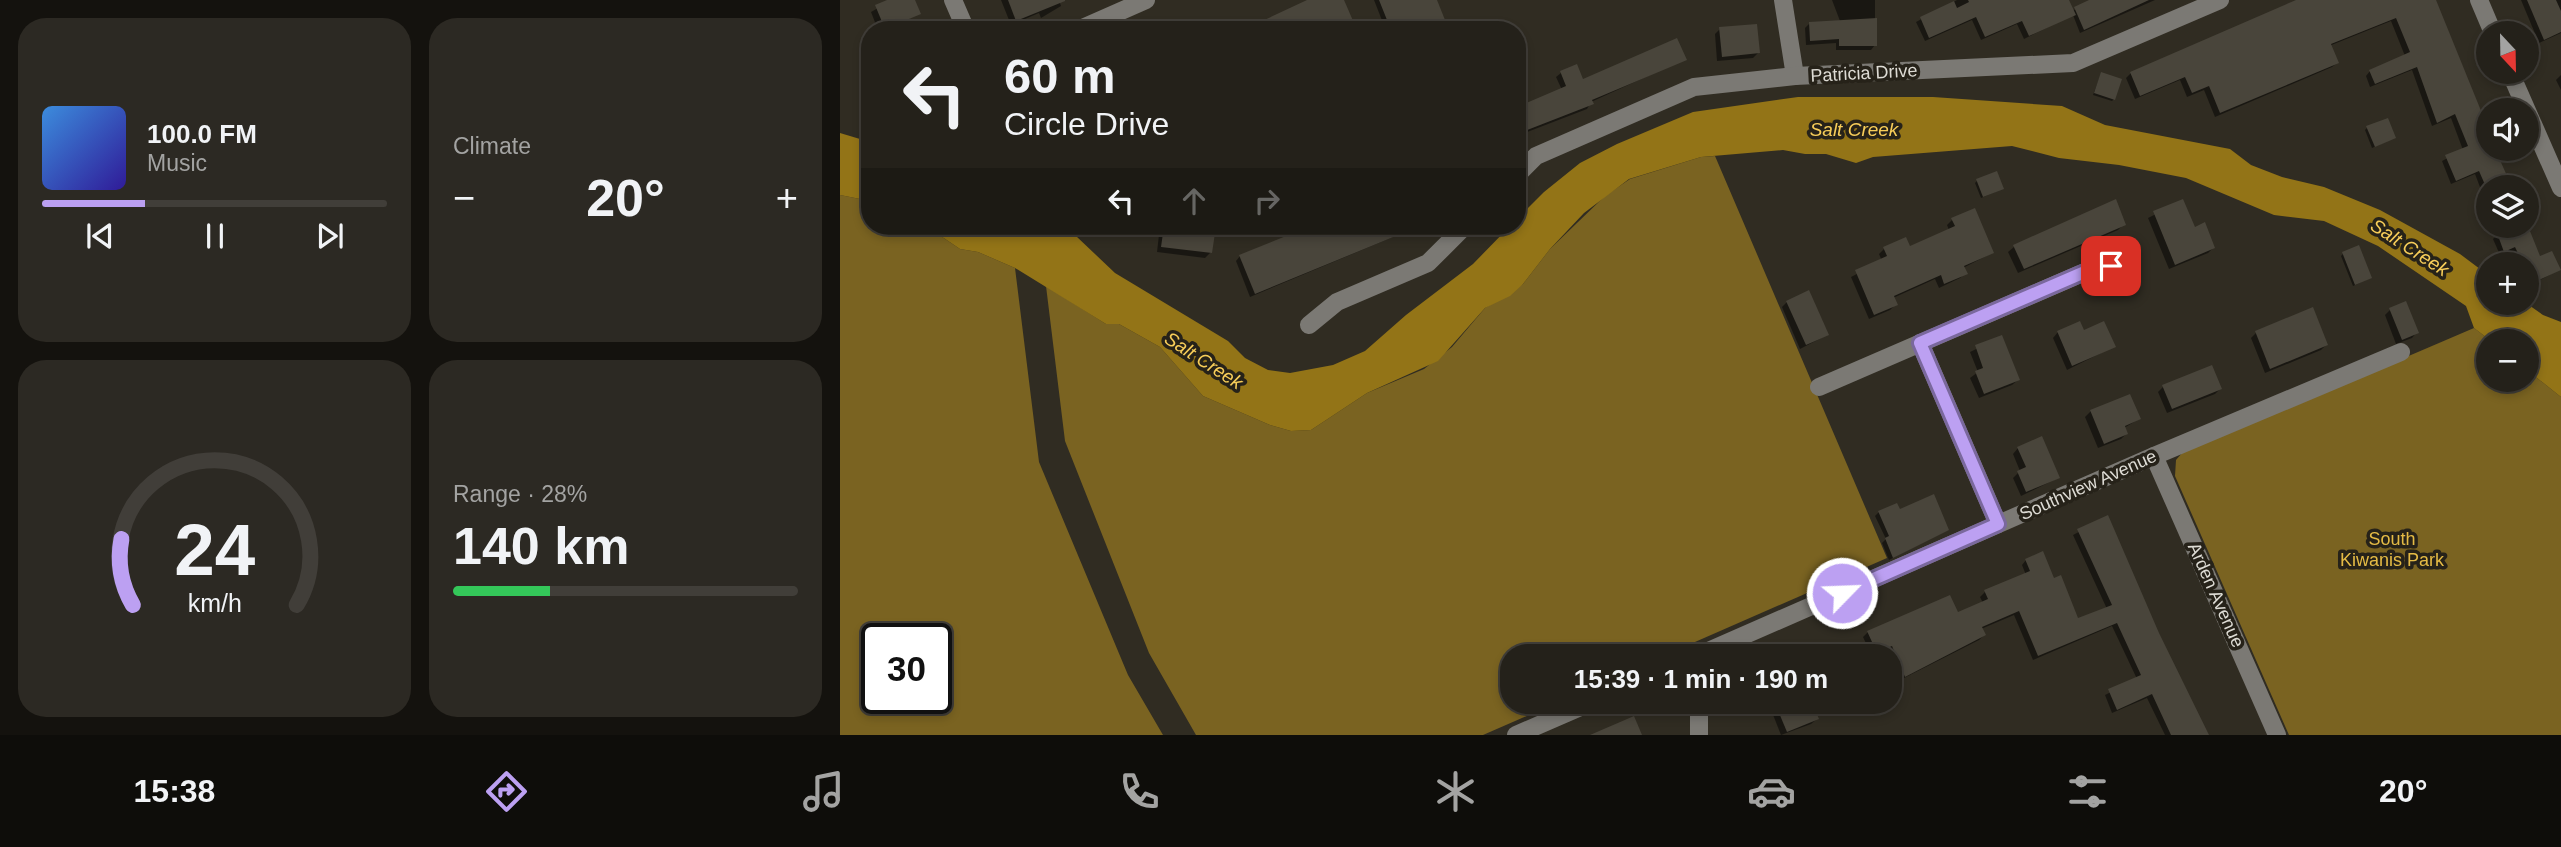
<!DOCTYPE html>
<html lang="en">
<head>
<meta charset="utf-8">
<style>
	body { margin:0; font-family:Arial,sans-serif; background:#2c2923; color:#f1f3f6; height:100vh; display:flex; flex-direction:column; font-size:26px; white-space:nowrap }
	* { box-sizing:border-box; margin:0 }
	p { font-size:23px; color:#a3a3a2 }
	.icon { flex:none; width:38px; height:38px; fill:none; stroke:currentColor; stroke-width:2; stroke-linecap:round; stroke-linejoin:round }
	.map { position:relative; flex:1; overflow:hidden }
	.sheet { display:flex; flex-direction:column; gap:18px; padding:18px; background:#14120e; width:840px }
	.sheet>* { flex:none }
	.hud { position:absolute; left:21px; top:21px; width:665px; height:214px; border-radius:28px; box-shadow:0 4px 10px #0003,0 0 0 2px #413e39; background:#24211a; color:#f1f3f6; overflow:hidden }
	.needle { width:46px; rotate:158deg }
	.fabs { position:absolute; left:1636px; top:21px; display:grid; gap:14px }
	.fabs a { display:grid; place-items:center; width:63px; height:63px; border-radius:50%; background:#24211a; box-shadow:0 4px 10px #0003,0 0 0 2px #413e39; font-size:35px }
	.speed { position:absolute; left:21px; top:623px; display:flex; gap:14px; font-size:35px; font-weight:700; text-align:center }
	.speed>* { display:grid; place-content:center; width:91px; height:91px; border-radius:50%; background:#24211a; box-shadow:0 4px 10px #0003,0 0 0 2px #413e39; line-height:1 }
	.speed .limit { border:4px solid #111; border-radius:10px; background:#fff; color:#111 }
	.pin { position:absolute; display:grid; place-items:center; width:60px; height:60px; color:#fff; margin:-30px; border-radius:14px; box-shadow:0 4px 10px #0006 }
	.me { position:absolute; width:77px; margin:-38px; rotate:66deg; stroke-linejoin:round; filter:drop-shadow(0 0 5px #0008) }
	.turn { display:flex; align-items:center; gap:24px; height:147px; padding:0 28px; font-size:32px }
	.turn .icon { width:91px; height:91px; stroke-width:2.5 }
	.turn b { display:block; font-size:49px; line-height:60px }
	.lanes { display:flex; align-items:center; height:66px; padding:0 28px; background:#0003; justify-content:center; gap:35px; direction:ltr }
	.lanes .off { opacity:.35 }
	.big { font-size:52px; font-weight:600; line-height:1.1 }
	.sheet .tile { flex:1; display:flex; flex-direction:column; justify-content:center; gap:10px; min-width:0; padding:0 24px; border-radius:28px; background:#2c2923 }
	.sheet .dial { align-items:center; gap:0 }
	.dial svg { height:182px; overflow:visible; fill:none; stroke:#413e39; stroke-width:7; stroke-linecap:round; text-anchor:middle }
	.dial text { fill:#f1f3f6; stroke:none }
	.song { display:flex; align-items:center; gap:21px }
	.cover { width:84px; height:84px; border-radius:10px; background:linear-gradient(135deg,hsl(210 70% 55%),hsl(250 70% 35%)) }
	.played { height:7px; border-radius:4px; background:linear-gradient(90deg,#bca0f2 30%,#413e39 30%) }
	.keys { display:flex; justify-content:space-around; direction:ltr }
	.heat { display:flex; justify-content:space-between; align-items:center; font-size:38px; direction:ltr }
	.charge { height:10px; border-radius:5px; background:linear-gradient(90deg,#34c759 28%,#413e39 0) }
	.sheet .tiles { flex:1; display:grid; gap:18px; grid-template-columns:repeat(2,1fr) }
	.trip { position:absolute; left:660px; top:644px; width:402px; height:70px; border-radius:28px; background:#24211a; box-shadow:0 4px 10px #0003,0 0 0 2px #413e39; font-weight:600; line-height:70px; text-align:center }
	.tab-bar { display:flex; height:112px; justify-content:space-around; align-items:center; background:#0e0d0a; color:#a3a3a2 }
	.tab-bar .icon { width:49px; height:49px }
	.tab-bar .active { color:#bca0f2 }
	.tab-bar b { font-size:32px; color:#f1f3f6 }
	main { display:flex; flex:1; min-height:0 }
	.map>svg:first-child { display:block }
</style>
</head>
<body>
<main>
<section class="sheet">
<div class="tiles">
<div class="tile">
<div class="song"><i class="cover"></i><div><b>100.0 FM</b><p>Music</p></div></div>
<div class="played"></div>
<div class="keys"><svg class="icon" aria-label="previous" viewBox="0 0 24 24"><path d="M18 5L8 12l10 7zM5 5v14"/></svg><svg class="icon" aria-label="pause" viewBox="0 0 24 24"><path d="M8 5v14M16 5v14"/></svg><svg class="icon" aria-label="next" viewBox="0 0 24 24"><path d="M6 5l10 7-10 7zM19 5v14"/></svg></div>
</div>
<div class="tile"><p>Climate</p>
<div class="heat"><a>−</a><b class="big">20°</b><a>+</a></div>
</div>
<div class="tile dial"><svg viewBox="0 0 100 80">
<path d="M14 69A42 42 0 1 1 86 69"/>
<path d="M14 69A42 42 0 0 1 9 40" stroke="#bca0f2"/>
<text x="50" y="56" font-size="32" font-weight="700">24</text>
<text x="50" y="72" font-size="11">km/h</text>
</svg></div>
<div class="tile"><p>Range · 28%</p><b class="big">140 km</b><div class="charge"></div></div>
</div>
</section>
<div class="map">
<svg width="1721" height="735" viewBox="0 0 1721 735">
	<rect width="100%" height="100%" fill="#302c22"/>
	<!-- forest -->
	<g fill="#7a6321" fill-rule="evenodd">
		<path d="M875 156 1047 558 823 656H672V702H719L643 735H356L309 653 225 441 206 286 266 324H279L320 347 363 396 430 425 451 431 471 430 527 393 584 369 612 347 645 308 683 284 710 249 765 196 790 179 861 157Z"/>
		<path d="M0 195 30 201V226H86L120 249 138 252 175 268 199 462 288 675 323 735H0ZM37 639H96V698H37Z"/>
		<path d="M1634 328 1651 341 1648 380H1687V370L1721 397V735H1449L1335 476 1336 460 1342 453Z"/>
	</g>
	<!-- water -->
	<g fill="#937417">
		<path d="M958 97H1093L1222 106 1265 125 1390 149 1411 165 1442 177 1484 187 1540 210 1620 254 1648 275V303H1686L1703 315 1721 322V397L1687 370V341H1651L1634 328 1626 306 1538 246 1484 221 1434 215 1346 178 1279 165 1219 158 1172 146 1033 157 1016 163 986 154H965L943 150 861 157 789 179 744 213 710 249 683 284 670 296 645 308 598 361 527 393 471 430 451 431 430 425 363 396 320 347 279 324H266L175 268 138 252 120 249 86 226H217L236 236 275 273 388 341 405 358 428 370 450 373 493 365 525 351 566 315 633 264 670 226H677V219L704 192 740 163 777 144 853 112Z"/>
		<path d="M0 133 30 142V201L0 195Z"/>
	</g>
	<!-- shadow -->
	<g fill="#0007">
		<path d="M52 0H73L79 13 47 30H38L31 12Z"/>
		<path d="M161 0H219L221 6 201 18 199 13 171 25Z"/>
		<path d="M534 0H595L607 30H530L543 23Z"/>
		<path d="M992 0H1035V45L1031 50H996V43L966 45 965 28 969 24 1000 21Z"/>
		<path d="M1117 0H1227L1232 11 1253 0H1315L1240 33 1233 15 1184 39 1177 24 1141 40 1132 20 1085 41 1076 22Z"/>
		<path d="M1464 0H1594L1648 132V149H1661L1664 157 1659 162 1669 187H1648V208L1635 174 1611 184 1602 161 1623 150 1611 118 1592 126 1572 70 1530 87 1526 76 1530 71 1565 56 1551 21 1489 46 1497 63 1492 67 1375 117 1364 90 1347 97 1340 80 1295 99 1286 78 1291 73Z"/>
		<path d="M1681 0H1721V33L1699 43Z"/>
		<path d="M880 29 918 53 913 58 877 61 875 34Z"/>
		<path d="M845 59 751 102 747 109 677 136V109L722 90 716 77 721 73 742 81Z"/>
		<path d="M1261 74 1274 99 1272 101 1253 95Z"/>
		<path d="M1721 75V90L1716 80Z"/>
		<path d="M1527 128 1554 138 1532 148 1525 130Z"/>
		<path d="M1137 181 1162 189 1141 198 1135 183Z"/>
		<path d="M1275 201 1284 224 1278 230 1178 273 1168 252 1174 247Z"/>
		<path d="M1342 201 1354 229 1373 248 1368 253 1329 269 1308 218Z"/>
		<path d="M1112 220 1152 253 1123 268 1126 273 1120 278 1099 288 1095 279 1053 298 1056 304 1050 310 1029 319 1011 277 1042 261 1039 254 1044 249 1069 248 1109 230 1107 225Z"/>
		<path d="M320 226H353V233L371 252 365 258 317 252Z"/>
		<path d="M474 226H579L410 297 396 261 400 256Z"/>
		<path d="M1656 226H1686L1699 259 1719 270 1687 287V264H1677L1671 251 1660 255 1653 239 1659 233Z"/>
		<path d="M1503 254 1530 278 1513 286 1501 256Z"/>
		<path d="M947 302 987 335 960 349 942 307Z"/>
		<path d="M1550 310 1577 332 1572 338 1556 344 1545 315Z"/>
		<path d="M1218 332 1273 347 1227 370 1213 338Z"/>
		<path d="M1416 333 1486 345 1481 350 1425 373 1411 338Z"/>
		<path d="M1161 337 1178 380 1172 385 1139 398 1130 378 1138 372 1130 352Z"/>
		<path d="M1323 387 1380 389 1375 394 1327 413 1318 392Z"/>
		<path d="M1251 411 1299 419 1284 428 1286 434 1281 439 1258 448 1245 417Z"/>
		<path d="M1178 448 1218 478 1181 496 1173 478 1180 471 1173 454Z"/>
		<path d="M1059 511 1107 529 1049 560 1042 543 1046 539 1035 516 1039 512Z"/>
		<path d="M1267 517 1318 634 1366 735H1325L1307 698 1272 713 1265 695 1297 679 1272 626 1193 660 1174 615 1141 629 1144 635 1139 640 1060 680 1047 650 1032 656 1023 637 1028 632 1117 614 1143 603 1140 597 1145 592 1186 575 1182 565 1186 560 1213 580 1237 620 1267 609 1233 535Z"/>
		<path d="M928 702H970L977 719 971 724 941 735Z"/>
	</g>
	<!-- building -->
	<g fill="#49453b">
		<path d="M47 0H75L81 14 45 29 35 5Z"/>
		<path d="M168 0H225V1L176 21Z"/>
		<path d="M467 0H504L514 23 498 30H403Z"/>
		<path d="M539 0H597L609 30H551Z"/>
		<path d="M1128 0H1229L1236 15 1189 36 1182 21 1145 37 1136 17 1089 38 1080 17 1114 1 1117 8 1129 2Z"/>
		<path d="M1249 0H1309L1244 30 1234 7Z"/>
		<path d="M1456 0H1596L1648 128V149H1655L1672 187H1646L1639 171 1616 181 1605 155 1628 146 1615 114 1597 123 1577 67 1535 84 1529 70 1570 52 1556 18 1491 44 1499 63 1380 113 1369 86 1352 93 1345 77 1300 96 1290 72Z"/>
		<path d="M1687 0H1716L1721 11V32L1704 40Z"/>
		<path d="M1037 18V46H999V39L970 41 969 22Z"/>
		<path d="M917 24 920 53 882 57 879 27Z"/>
		<path d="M837 38 847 60 752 100 754 104 677 134V107L726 86 720 71 737 64 743 79Z"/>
		<path d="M1261 72 1282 79 1275 100 1254 93Z"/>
		<path d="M1548 118 1556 138 1535 147 1526 126Z"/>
		<path d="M1157 171 1164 189 1143 197 1136 179Z"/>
		<path d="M1276 199 1286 225 1184 269 1173 245Z"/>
		<path d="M1343 199 1355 227 1365 222 1375 248 1335 265 1313 211Z"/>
		<path d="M1135 208 1154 253 1124 266 1128 274 1104 284 1101 275 1054 296 1058 305 1034 315 1015 270 1047 256 1043 247 1066 237 1070 246 1115 226 1111 218Z"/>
		<path d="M324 226H355L354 231 375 233 372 253 321 247Z"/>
		<path d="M471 226H580L415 294 399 255Z"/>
		<path d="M1662 226H1688L1700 256 1712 251 1721 270 1692 283 1687 264H1683L1675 247 1664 252 1657 233 1664 230Z"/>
		<path d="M1519 245 1532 278 1515 285 1502 252Z"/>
		<path d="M969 290 989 335 966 345 946 301Z"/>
		<path d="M1566 301 1579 333 1562 340 1549 308Z"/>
		<path d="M1473 307 1488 345 1430 369 1415 331Z"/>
		<path d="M1240 321 1244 330 1264 321 1276 347 1232 366 1217 331Z"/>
		<path d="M1162 335 1180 380 1144 394 1135 371 1143 368 1135 345Z"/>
		<path d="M1372 365 1382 389 1332 409 1322 385Z"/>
		<path d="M1290 394 1301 419 1285 426 1288 434 1264 444 1250 410Z"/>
		<path d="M1202 436 1220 478 1186 492 1177 471 1186 467 1177 447Z"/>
		<path d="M1094 494 1109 530 1053 558 1045 538 1049 536 1038 511 1057 503 1060 509Z"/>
		<path d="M1268 515 1319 633 1369 735H1331L1312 694 1277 710 1268 689 1301 675 1277 623 1198 656 1179 611 1142 627 1146 635 1065 677 1052 646 1037 653 1027 631 1110 595 1118 612 1148 599 1144 590 1190 571 1185 559 1203 551 1214 578 1221 575 1238 618 1272 605 1237 529Z"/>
		<path d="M952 702H972L979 719 947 732 937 708Z"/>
		<path d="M794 716 802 735H750Z"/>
	</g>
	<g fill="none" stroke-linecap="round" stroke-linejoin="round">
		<!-- minor -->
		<g stroke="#7b7974" stroke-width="18">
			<path d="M113 0 126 30"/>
			<path d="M943 0 955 76"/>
			<path d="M1639 0 1653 33"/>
			<path d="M238 30 306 0"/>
			<path d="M1670 72 1721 188"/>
			<path d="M677 175 696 156 854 87 955 76 1233 63 1380 0"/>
			<path d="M469 325 497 302 588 263 625 226"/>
			<path d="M1080 343 1158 524"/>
			<path d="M979 387 1254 268 1271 266 1288 272"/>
			<path d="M1314 456 1437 735"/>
			<path d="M857 656 1314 456 1561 352"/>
			<path d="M859 702V735"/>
			<path d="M676 735 752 702"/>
		</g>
	</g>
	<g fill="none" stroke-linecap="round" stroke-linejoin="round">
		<defs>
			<path id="route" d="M1002 593 1158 524 1080 343 1254 268 1271 266"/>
		</defs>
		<!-- route casing -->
		<use href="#route" stroke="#7a689d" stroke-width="18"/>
		<!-- route -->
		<use href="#route" stroke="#bca0f2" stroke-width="12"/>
	</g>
	<g text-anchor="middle" stroke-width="7" stroke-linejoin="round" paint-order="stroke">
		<!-- street labels -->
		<g font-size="18" fill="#dddbd4" stroke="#262219">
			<text transform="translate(1024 73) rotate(-3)" y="6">Patricia Drive</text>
			<text transform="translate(1248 485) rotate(-24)" y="6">Southview Avenue</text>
			<text transform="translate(1376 595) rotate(66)" y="6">Arden Avenue</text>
		</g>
		<!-- park labels -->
		<g font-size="18" fill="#e5bb45" stroke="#262219">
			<text x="1552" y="545">South<tspan x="1552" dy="21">Kiwanis Park</tspan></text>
		</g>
		<!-- water labels -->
		<g font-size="19" font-style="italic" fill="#f7cd59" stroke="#262219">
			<text x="1014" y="136">Salt Creek</text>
			<text transform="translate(1570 247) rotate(33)" y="7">Salt Creek</text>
			<text transform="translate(364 360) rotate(33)" y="7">Salt Creek</text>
		</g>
	</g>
</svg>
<div class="fabs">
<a><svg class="needle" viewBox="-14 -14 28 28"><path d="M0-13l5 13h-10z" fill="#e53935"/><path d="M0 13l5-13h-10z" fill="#a3a3a2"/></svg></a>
<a><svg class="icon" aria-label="sound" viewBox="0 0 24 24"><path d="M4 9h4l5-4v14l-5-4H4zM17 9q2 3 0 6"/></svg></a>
<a><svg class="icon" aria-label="layers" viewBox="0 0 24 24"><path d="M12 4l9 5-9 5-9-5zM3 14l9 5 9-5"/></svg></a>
<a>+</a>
<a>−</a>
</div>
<div class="speed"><div class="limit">30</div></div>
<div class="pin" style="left:1271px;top:266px;background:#d93025"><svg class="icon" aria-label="arrive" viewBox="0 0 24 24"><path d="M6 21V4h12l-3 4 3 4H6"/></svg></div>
<svg class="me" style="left:1002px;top:593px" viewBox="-20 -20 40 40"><circle r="17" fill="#bca0f2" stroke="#fff" stroke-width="3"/><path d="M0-11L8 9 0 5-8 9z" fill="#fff"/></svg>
<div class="trip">15:39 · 1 min · 190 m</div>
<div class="hud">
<div class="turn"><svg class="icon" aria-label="left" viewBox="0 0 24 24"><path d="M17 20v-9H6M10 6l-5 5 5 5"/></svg><div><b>60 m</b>Circle Drive</div></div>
<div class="lanes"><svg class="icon" aria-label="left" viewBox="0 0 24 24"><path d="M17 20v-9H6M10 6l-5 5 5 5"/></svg><svg class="icon off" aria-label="ahead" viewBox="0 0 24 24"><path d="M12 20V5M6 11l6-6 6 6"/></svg><svg class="icon off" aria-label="right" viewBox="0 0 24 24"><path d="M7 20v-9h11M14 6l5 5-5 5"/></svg></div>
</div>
</div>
</main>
<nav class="tab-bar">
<b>15:38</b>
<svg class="icon active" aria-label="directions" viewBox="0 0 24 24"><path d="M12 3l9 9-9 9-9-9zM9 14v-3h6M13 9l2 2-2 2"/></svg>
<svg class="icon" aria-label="music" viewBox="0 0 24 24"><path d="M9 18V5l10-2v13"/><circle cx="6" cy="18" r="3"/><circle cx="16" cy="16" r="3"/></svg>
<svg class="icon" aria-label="phone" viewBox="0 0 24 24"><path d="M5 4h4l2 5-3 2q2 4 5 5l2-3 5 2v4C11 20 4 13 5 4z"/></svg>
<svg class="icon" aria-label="climate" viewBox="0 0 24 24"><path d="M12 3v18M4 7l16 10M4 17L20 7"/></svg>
<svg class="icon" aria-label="car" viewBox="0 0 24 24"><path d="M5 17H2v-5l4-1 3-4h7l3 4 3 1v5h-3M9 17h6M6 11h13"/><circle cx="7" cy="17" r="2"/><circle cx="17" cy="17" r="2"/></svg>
<svg class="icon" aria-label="filters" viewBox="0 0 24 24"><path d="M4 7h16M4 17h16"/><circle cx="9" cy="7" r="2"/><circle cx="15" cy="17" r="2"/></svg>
<b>20°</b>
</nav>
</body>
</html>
